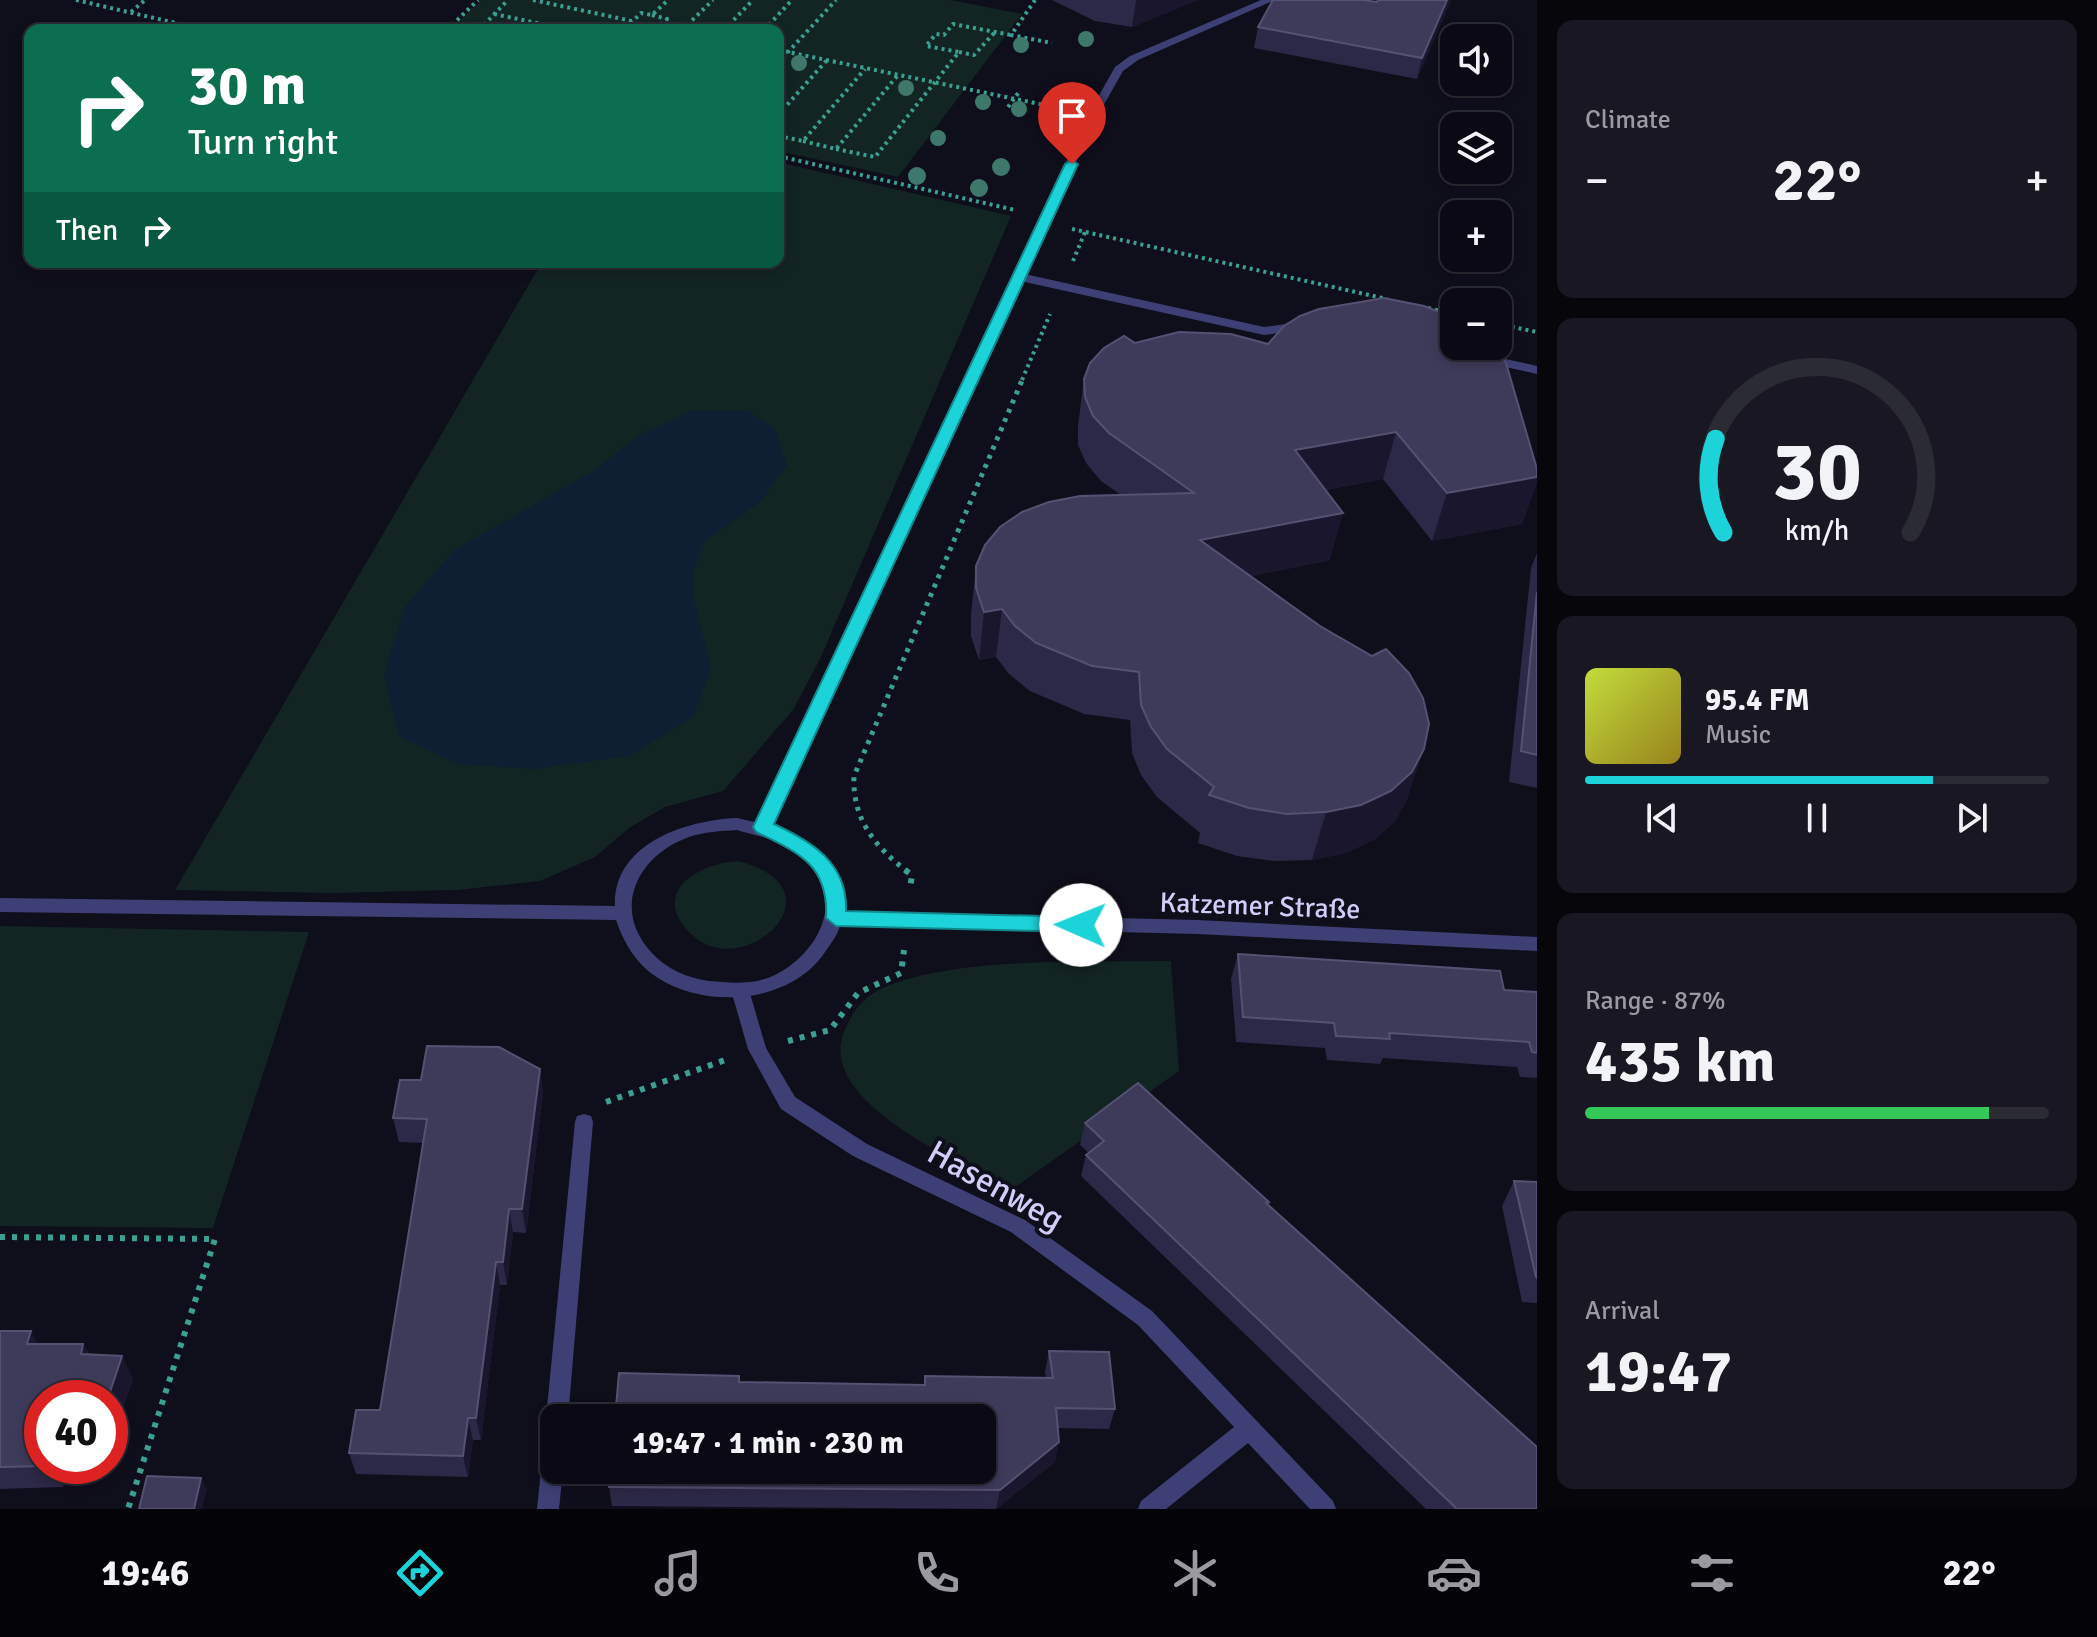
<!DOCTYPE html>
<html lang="en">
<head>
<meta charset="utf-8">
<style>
	body { margin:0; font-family:Signika,sans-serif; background:#191822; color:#f1f3f6; height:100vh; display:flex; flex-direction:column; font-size:30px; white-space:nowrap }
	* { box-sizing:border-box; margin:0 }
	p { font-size:26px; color:#9a9aa0 }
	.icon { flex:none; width:44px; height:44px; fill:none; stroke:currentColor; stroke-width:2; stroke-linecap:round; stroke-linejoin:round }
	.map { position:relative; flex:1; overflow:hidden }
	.sheet { display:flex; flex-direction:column; gap:20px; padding:20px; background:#06060b; width:560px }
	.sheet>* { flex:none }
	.banner { position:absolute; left:24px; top:24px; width:760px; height:244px; border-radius:16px; box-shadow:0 4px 12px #0003,0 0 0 2px #2b2b34; background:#0b6e4f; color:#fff; overflow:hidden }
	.buttons { position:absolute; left:1440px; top:24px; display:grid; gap:16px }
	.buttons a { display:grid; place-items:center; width:72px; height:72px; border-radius:16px; background:#0b0a14; box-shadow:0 4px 12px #0003,0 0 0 2px #2b2b34; font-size:40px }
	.speed { position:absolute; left:24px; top:1380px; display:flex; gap:16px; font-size:40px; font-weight:700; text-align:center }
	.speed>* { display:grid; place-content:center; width:104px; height:104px; border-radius:50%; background:#0b0a14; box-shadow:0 4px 12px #0003,0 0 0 2px #2b2b34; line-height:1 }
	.speed .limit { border:12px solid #d22; background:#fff; color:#111 }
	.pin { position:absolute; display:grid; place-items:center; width:68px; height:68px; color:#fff; margin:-82px -34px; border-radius:50% 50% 50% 0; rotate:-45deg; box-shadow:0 0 8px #0007 }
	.pin .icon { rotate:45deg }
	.me { position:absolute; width:88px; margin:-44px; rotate:271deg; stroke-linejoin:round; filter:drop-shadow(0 0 6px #0008) }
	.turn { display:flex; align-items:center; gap:28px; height:168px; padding:0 32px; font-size:36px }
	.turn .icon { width:104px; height:104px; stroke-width:2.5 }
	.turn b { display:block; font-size:56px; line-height:68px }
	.then { display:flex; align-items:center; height:76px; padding:0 32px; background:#0003; gap:16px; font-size:30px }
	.big { font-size:60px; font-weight:700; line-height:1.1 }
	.sheet .widget { flex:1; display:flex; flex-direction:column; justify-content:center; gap:12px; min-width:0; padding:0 28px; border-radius:16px; background:#191822 }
	.sheet .dial { align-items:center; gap:0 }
	.dial svg { height:208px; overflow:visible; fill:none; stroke:#2b2b34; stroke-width:7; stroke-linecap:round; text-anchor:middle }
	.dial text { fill:#f1f3f6; stroke:none }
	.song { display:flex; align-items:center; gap:24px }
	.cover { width:96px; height:96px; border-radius:12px; background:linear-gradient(135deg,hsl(70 70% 55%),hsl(50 70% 35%)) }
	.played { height:8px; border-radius:4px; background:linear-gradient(90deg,#1bd3d8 75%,#2b2b34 75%) }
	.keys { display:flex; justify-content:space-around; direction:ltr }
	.heat { display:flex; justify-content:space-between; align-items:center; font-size:44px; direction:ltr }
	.charge { height:12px; border-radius:6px; background:linear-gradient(90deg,#34c759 87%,#2b2b34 0) }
	.trip { position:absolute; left:540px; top:1404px; width:456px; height:80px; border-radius:16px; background:#0b0a14; box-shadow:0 4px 12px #0003,0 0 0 2px #2b2b34; font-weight:700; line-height:80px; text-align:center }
	.menu { display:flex; height:128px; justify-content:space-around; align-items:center; background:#040408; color:#9a9aa0 }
	.menu .icon { width:56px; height:56px }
	.menu .on { color:#1bd3d8 }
	.menu b { font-size:36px; color:#f1f3f6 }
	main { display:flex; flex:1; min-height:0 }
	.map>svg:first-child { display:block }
</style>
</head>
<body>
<main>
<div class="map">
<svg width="1537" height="1509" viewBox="0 0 1537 1509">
	<rect width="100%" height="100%" fill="#0f0e1b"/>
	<!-- green -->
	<g fill="#122522">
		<path d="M481 0H951L1022 14 898 177 778 151V30H451Z"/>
		<path d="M778 162 1011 216 820 659 793 710 723 791 665 807 629 828 595 857 540 881 457 890 332 893 175 890 542 262H778Z"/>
		<path d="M738 861C850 889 738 991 686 929 652 888 703 863 738 861Z"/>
		<path d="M0 926 309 932 213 1228 0 1226Z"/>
		<path d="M1171 961 1179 1071 1014 1188C967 1167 815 1102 844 1032 851 1015 860 1000 877 991 945 956 1093 962 1171 961Z"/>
	</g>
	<!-- water -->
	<path fill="#0e1f34" d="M693 410 748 411 775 429 787 465 760 502 706 540 694 568V601L711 669 693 717 630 756 534 769 458 764 399 736 384 674 405 607 454 550 592 472 638 436Z"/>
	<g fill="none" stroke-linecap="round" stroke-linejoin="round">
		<!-- path-far2 -->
		<g stroke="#3ba092" stroke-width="4" stroke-dasharray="3 4" stroke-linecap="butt">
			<path d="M76 0 206 30"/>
			<path d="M533 0 632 21"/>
			<path d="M1035 0 1011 35 1052 43"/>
			<path d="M131 12 145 0"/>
			<path d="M494 14 571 30"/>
			<path d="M652 15 667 19 660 26 680 30"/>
			<path d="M447 30 478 0"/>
			<path d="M479 30 508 0"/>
			<path d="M631 30 625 29 641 13 652 15 668 0"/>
			<path d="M682 30 713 0"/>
			<path d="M724 30 753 0"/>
			<path d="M764 30 792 0"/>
			<path d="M778 50 1064 109"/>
			<path d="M959 52 974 55 995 32"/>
			<path d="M778 63 836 0"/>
			<path d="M1008 107 1019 92"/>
			<path d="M778 115 827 60"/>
			<path d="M778 136 803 141 865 69"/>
			<path d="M803 141 836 149 898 75"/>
			<path d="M836 149 875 157 959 52 926 46 936 34 944 35 953 24 1011 35"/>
			<path d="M778 156 1015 210"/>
			<path d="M1072 229 1387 299"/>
			<path d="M1073 261 1085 232"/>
			<path d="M1428 308 1454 314"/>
			<path d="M1498 324 1537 332"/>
			<path d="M1022 380 1050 314"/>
		</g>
		<!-- path-far1 -->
		<path stroke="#3ba092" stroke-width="5" stroke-dasharray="4 6" stroke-linecap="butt" d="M908 872C875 847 852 819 854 776L1023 378"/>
		<!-- path -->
		<g stroke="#3ba092" stroke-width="6" stroke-dasharray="5 7" stroke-linecap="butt">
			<path d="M905 870 912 875 910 889"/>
			<path d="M788 1041 830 1030 858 993 901 973 904 950"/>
			<path d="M606 1102 725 1060"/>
			<path d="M0 1237 215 1239 128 1509"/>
		</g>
		<!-- service -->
		<g fill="#3e4075" fill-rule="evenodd">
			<path d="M1020 273 1264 327 1301 322 1307 326 1301 330 1264 335 1016 280 1014 277Z"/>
			<path d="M1488 355 1537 366V374L1483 362 1482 359Z"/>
		</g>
		<!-- minor -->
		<g fill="#3e4075" fill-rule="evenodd">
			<path d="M1261 0H1275L1138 60 1123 71 1098 115 771 827 769 831H757L755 827 1088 115 1115 67 1130 56Z"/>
			<path d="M740 983 746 985 749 990 766 1048 795 1097 867 1144 1025 1220 1152 1311 1333 1501 1336 1509H1310L1248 1443 1166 1509H1138L1141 1501 1234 1427 1138 1325 1011 1232 853 1156 781 1109 748 1049 731 990 734 985Z"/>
			<path d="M584 1114 591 1116 593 1122 568 1418H554V1427L549 1425 546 1418 575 1122 577 1116Z"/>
			<path d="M554 1440V1470H563L559 1509H537L543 1450 546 1443Z"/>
		</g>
		<!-- tertiary -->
		<path fill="#3e4075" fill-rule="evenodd" d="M737 818C756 823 780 826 797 835 825 850 847 880 842 911L1197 920 1537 937V951L1197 934 840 925C838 935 831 943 825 952 791 1003 708 1010 658 978 636 964 624 943 616 920L0 912V898L615 906C613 843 687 820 737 818ZM737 830C752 835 769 837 784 844 791 847 797 853 803 858 848 895 820 953 775 975 754 985 731 983 709 981 687 978 666 969 651 952 611 908 638 855 689 837 704 832 721 831 737 830Z"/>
	</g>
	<!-- trees -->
	<g fill="#3e786b">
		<circle cx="1086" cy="39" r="8"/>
		<circle cx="1021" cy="45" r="8"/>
		<circle cx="799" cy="63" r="8"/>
		<circle cx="906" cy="88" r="8"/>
		<circle cx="1051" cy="101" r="8"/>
		<circle cx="983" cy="102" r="8"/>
		<circle cx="1019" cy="109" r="8"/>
		<circle cx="938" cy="138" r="8"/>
		<circle cx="1001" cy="167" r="9"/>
		<circle cx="917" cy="176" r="9"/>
		<circle cx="979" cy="188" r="9"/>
	</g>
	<!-- wall -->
	<g fill="#2c2847">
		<path d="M1052 0H1198L1132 27 1095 21Z"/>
		<path d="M1451 0 1417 79 1254 48 1258 27 1377 2Z"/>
		<path d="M1135 343 1537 469V482L1522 524 1432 541 1383 479 1326 490 1330 560 1251 576 1408 797 1396 820 1375 839 1346 853 1312 860 1274 861 1237 856 1198 843 1200 833 1157 797 1141 775 1132 753 1130 720 1084 714 1030 691 1009 674 996 657 979 660 971 636V614L976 566 1121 495 1101 481 1086 463 1078 445V426L1084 379Z"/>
		<path d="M1537 553V788L1509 782 1531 568Z"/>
		<path d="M1238 954 1504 990 1537 992V1078L1520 1077 1517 1067 1383 1058 1380 1064 1327 1060 1325 1048 1236 1042 1231 979Z"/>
		<path d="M540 1069 543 1094 526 1233 513 1232 507 1285H500L481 1440H473L468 1477 356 1474 349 1453 380 1410 424 1143 399 1142 393 1118 421 1080Z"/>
		<path d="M1085 1123 1269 1202 1268 1205 1537 1509H1426L1081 1176 1086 1155 1089 1153 1080 1145Z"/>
		<path d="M1514 1181 1537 1182V1303L1522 1302 1502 1206Z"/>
		<path d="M0 1331 38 1344H83L89 1354 133 1378 110 1447V1398H42L69 1466 64 1487 0 1489Z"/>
		<path d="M1049 1351 1115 1409 1109 1429 1058 1428 1055 1462 996 1509 612 1506 609 1487 739 1382 924 1385 925 1376 1046 1378 1045 1372Z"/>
	</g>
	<!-- shaded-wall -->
	<g fill="#19162e">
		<path d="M1136 0H1198L1132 27Z"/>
		<path d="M1447 0H1451L1417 79 1422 58Z"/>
		<path d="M1396 432 1383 479 1284 498 1295 450Z"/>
		<path d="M1537 477V482L1522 524 1432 541 1447 493Z"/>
		<path d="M1343 513 1330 560 1191 588 1200 540Z"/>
		<path d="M1002 609 996 657 979 660 984 612Z"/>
		<path d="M1424 749 1408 797 1396 820 1375 839 1346 853 1312 860 1326 812Z"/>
		<path d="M540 1069 543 1094 526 1233 522 1209Z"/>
		<path d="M509 1209 513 1232 507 1285 503 1262Z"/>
		<path d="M496 1262 500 1285 481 1440 476 1418Z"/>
		<path d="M31 1331 43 1353 27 1344Z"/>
		<path d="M83 1344 95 1366 81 1354Z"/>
		<path d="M122 1356 133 1378 110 1447V1398H108Z"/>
		<path d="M468 1418 473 1440 468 1477 463 1456Z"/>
		<path d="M1059 1442 1055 1462 996 1509 1000 1490Z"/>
		<path d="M51 1466H69L64 1487Z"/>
		<path d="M201 1478 207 1489 202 1509H194Z"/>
	</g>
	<!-- building -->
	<g fill="#3e3a5a" stroke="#555173" stroke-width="2">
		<path d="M1273 0H1363L1377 2 1378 0H1447L1422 58 1258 27Z"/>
		<path d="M1384 298 1424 306 1454 318V346H1494L1506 363 1537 469V477L1447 493 1396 432 1295 450 1343 513 1200 540 1320 626 1372 656 1386 649 1409 673 1423 698 1429 724 1424 749 1412 772 1391 791 1361 805 1326 812 1287 814 1249 808 1209 795 1214 787 1167 749 1151 727 1141 705 1139 672 1092 666 1036 643 1015 626 1002 609 984 612 976 588V566L985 545 1000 527 1022 512 1049 502 1080 496 1194 493 1109 433 1093 416 1085 397 1084 379 1090 363 1104 348 1124 336 1135 343 1179 332 1231 334 1268 344 1284 326 1300 316 1319 309Z"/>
		<path d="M1537 592V755L1521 751Z"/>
		<path d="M1238 954 1500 971 1504 990 1537 992V1053L1532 1052 1529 1042 1389 1033 1390 1039 1336 1036 1334 1023 1243 1017Z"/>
		<path d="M427 1046 499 1047 540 1069 522 1209H509L503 1262H496L476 1418H468L463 1456 349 1453 356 1410H380L427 1119 393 1118 400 1080H421Z"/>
		<path d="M1138 1083 1269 1202 1266 1203 1537 1447V1509H1457L1086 1155 1104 1141 1085 1123Z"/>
		<path d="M1514 1181 1537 1182V1278L1536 1277Z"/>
		<path d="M0 1331H31L27 1344H83L81 1354 122 1356 108 1398H42L43 1466 0 1467Z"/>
		<path d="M1049 1351 1109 1352 1115 1409 1056 1408 1059 1442 1000 1490 609 1487 611 1470H982V1418H615L619 1373 739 1376V1382L925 1385V1376L1053 1378Z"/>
		<path d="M147 1476 201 1478 194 1509H139Z"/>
	</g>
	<!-- route -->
	<path fill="#1bd3d8" stroke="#12898c" stroke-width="2" d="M1072 160 1078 164 774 824C811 841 848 863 846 911L1081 917 1091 925 1081 932 836 926 826 918C829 865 798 852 756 832L753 827 1065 164Z"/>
	<g text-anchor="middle" stroke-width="8" stroke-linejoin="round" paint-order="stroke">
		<!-- street labels -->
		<g font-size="28" fill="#d0cef9" stroke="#0f0e1b">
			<text transform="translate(1260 905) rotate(2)" y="10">Katzemer Straße</text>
		</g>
		<!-- near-street labels -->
		<g font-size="34" fill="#d0cef9" stroke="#0f0e1b">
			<text transform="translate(996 1185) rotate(29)" y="12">Hasenweg</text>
		</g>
	</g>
</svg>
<div class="buttons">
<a><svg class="icon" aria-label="sound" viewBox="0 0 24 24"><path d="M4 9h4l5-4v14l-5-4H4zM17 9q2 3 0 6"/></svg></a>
<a><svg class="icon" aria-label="layers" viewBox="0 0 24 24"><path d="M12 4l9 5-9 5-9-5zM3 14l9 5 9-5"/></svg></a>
<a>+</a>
<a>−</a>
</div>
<div class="speed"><div class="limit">40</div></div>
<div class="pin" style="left:1072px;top:164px;background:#d93025"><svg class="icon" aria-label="arrive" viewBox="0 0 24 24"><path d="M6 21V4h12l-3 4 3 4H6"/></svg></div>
<svg class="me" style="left:1081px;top:925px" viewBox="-20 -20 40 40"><circle r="19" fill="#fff"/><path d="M0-13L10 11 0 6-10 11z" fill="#1bd3d8"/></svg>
<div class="trip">19:47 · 1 min · 230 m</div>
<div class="banner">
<div class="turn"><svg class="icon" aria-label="right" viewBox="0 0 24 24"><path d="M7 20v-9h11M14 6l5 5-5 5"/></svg><div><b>30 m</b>Turn right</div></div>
<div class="then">Then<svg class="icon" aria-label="right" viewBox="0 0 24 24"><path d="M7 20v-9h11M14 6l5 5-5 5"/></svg></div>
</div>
</div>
<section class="sheet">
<div class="widget"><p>Climate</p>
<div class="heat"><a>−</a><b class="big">22°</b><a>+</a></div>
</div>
<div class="widget dial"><svg viewBox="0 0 100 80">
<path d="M14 69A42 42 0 1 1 86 69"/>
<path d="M14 69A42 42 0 0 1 11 33" stroke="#1bd3d8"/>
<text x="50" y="56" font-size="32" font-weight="700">30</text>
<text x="50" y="72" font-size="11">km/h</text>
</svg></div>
<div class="widget">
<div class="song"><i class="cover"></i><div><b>95.4 FM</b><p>Music</p></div></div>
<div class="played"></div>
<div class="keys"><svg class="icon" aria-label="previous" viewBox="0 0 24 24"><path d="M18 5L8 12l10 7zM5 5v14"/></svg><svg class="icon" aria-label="pause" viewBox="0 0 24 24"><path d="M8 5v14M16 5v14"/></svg><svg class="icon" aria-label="next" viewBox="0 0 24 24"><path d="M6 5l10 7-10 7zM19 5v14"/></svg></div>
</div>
<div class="widget"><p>Range · 87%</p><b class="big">435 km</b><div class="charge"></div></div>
<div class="widget"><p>Arrival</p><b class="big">19:47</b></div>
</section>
</main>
<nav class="menu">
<b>19:46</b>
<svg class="icon on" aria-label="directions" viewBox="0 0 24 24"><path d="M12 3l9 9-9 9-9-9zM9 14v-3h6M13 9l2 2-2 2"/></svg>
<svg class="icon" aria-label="music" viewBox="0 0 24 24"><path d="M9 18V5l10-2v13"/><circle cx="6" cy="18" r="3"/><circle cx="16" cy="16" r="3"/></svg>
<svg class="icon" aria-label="phone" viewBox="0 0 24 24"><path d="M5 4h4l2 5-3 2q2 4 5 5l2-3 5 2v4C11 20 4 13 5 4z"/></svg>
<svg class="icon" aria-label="climate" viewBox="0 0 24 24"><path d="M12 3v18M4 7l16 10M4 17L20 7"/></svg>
<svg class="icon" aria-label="car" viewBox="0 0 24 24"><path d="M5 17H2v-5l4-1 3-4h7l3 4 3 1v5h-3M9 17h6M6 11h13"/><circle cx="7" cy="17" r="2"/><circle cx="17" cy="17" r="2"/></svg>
<svg class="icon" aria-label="filters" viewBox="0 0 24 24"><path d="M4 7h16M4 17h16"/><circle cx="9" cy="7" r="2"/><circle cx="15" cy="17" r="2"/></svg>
<b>22°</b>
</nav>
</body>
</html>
